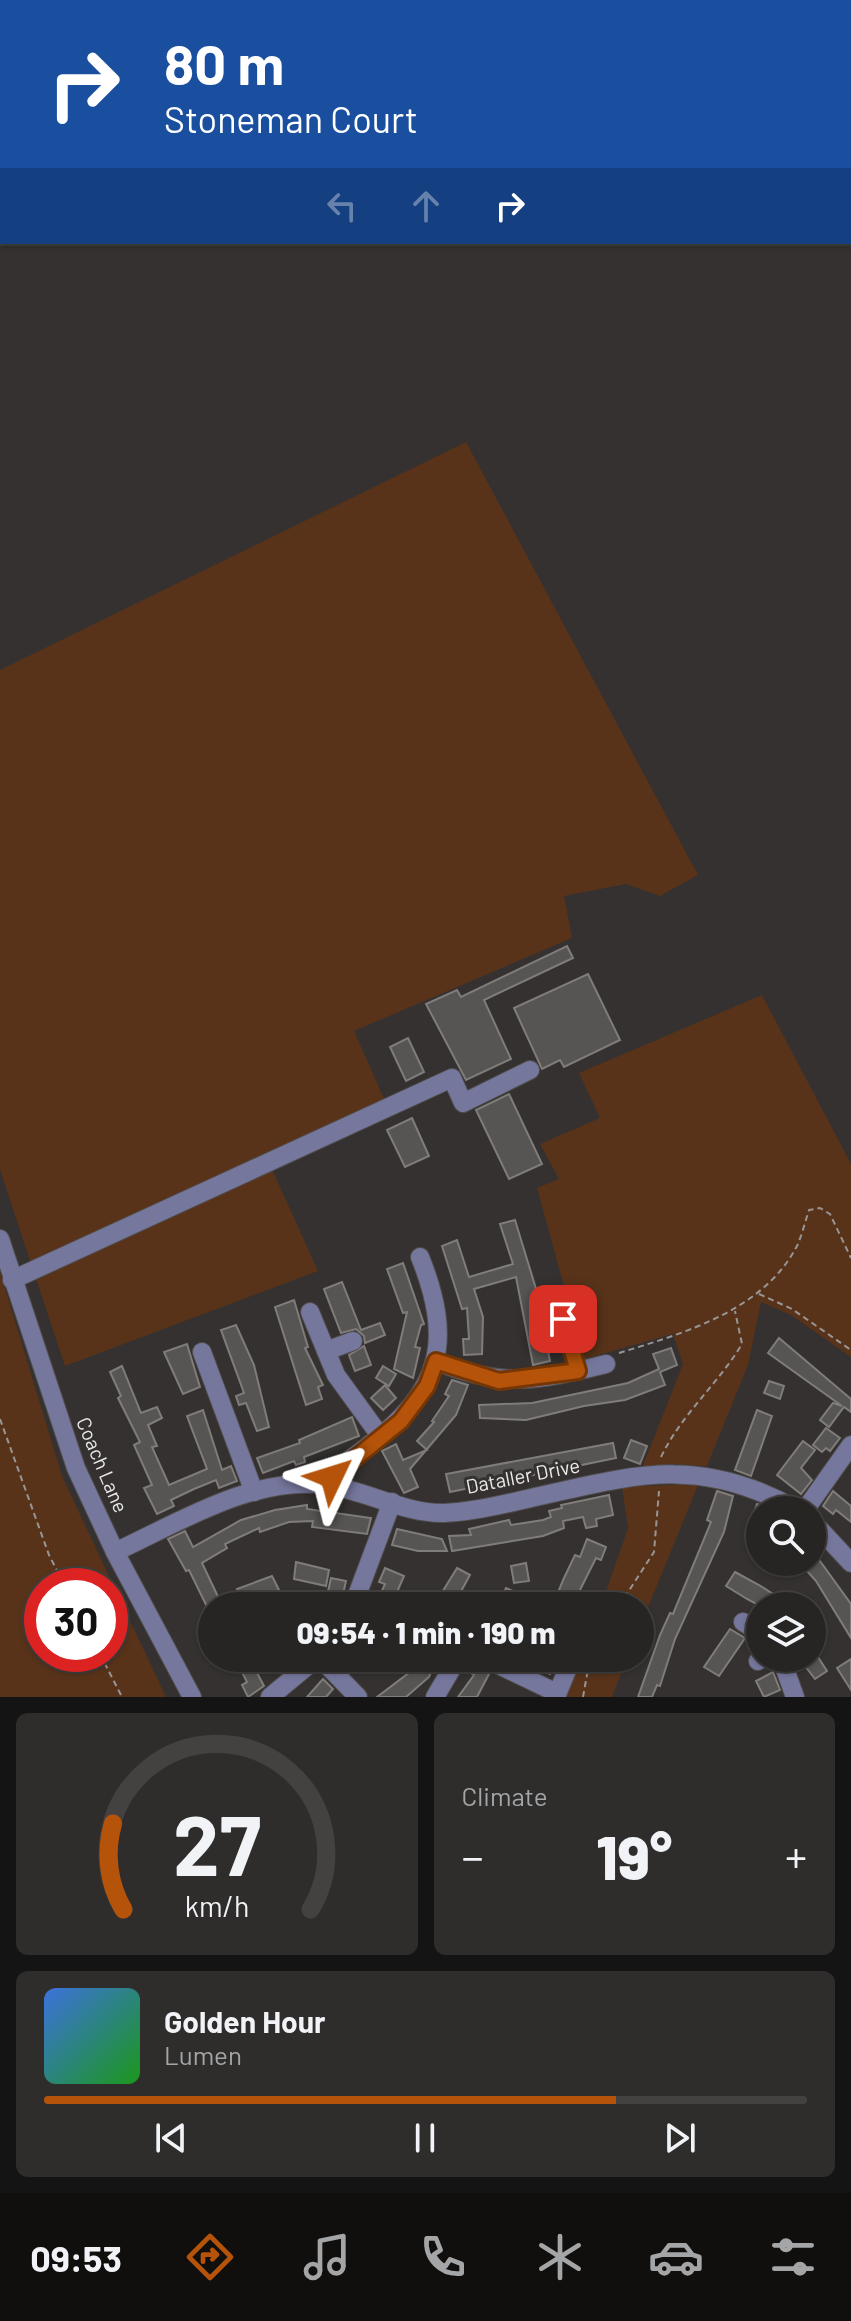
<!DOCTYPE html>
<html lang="en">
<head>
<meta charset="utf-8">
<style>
	body { margin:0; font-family:Barlow,sans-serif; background:#2f2d2c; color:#f1f3f6; height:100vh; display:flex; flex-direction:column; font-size:30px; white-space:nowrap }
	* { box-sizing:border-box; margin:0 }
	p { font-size:26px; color:#a4a5a6 }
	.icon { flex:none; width:44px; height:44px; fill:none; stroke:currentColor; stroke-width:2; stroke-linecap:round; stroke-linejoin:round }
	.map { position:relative; height:1697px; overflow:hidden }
	.side { display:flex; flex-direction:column; gap:16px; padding:16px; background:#151414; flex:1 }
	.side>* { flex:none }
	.top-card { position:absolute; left:0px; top:0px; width:852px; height:244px; box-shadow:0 2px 6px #0004,0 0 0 2px #434241; background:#1a4fa0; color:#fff; overflow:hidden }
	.buttons { position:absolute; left:746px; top:1496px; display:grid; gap:16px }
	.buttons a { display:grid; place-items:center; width:80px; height:80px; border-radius:50%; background:#272524; box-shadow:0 2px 6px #0004,0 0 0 2px #434241; font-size:40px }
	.speed { position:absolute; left:24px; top:1568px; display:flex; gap:16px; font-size:40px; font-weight:700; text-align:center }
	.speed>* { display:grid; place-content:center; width:104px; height:104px; border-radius:50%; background:#272524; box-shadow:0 2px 6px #0004,0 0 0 2px #434241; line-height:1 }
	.speed .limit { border:12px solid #d22; background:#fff; color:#111 }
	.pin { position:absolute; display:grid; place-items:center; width:68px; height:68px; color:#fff; margin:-34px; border-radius:16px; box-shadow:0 4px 12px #0006 }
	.me { position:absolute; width:88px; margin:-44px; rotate:49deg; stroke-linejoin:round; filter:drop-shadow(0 0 6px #0008) }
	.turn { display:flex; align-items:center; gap:28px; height:168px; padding:0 32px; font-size:36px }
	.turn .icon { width:104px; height:104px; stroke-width:2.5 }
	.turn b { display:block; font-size:56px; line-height:68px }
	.lanes { display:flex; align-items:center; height:76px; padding:0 32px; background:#0003; justify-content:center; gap:40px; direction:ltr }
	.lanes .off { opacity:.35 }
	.big { font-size:60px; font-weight:800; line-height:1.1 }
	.side .widget { flex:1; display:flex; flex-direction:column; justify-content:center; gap:12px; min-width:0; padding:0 28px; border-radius:12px; background:#2f2d2c }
	.side .dial { align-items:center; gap:0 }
	.dial svg { height:208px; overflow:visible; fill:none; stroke:#434241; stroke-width:7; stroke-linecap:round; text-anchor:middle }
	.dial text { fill:#f1f3f6; stroke:none }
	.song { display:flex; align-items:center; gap:24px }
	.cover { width:96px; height:96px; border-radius:12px; background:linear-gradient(135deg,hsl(220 70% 55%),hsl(120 70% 35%)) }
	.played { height:8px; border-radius:4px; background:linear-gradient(90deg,#b45309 75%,#434241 75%) }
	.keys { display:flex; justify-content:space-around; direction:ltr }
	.heat { display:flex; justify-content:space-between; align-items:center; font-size:44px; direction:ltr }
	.side .tiles { flex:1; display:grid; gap:16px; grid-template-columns:1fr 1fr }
	.widget:last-child { grid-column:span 2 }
	.trip { position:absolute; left:198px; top:1592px; width:456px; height:80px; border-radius:40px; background:#272524; box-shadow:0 2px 6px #0004,0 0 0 2px #434241; font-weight:800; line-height:80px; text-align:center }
	.tab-bar { display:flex; height:128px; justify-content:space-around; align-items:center; background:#100f0e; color:#a4a5a6 }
	.tab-bar .icon { width:56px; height:56px }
	.tab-bar .on { color:#b45309 }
	.tab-bar b { font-size:36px; color:#f1f3f6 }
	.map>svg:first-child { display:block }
</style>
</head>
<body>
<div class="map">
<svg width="851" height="1697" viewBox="0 0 851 1697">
	<rect width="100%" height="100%" fill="#343130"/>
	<!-- green -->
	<g fill="#58331a" fill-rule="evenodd">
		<path d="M466 442 698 875 660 896 626 884 564 896 572 938 354 1031 385 1101 265 1154 318 1271 65 1366 0 1170V670Z"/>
		<path d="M762 995 851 1164V1357L791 1315 761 1302 748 1365 707 1466 671 1464 642 1468 683 1364 673 1334 584 1359 537 1188 559 1179 540 1144 600 1118 579 1073Z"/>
		<path d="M0 1272 62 1476 166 1697H0ZM42 1586H110V1654H42Z"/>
		<path d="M670 1485H698L640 1627V1606H601L628 1528 622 1487Z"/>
		<path d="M581 1658H627L612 1697H565Z"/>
	</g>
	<!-- building -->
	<g fill="#575553" stroke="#7f7c7a" stroke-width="2">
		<path d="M567 946 573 958 484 1000 511 1059 466 1080 426 1004 457 990 461 997Z"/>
		<path d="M588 974 620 1040 564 1067 560 1060 542 1069 514 1008Z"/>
		<path d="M408 1038 424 1072 406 1081 390 1047Z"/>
		<path d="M509 1094 542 1164 509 1179 476 1110Z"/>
		<path d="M412 1118 429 1156 405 1167 387 1130Z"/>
		<path d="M515 1220 537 1292 550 1361 533 1365 516 1277 474 1289 483 1317 482 1354 464 1355 463 1339H469L467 1308 462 1309 442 1246 457 1240 469 1277 513 1264 500 1224Z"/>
		<path d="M403 1263 424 1324 421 1325 415 1347 420 1348 413 1378 394 1369 407 1312 403 1313 387 1269Z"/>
		<path d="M342 1282 361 1330 380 1323 385 1335 365 1343 364 1336 356 1329 341 1333 324 1289Z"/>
		<path d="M294 1300 308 1347 305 1348 323 1385 318 1387 322 1399 306 1405 275 1307Z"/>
		<path d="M236 1325 254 1365 269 1427 257 1431 246 1403 239 1405 236 1396 244 1393 221 1330Z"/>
		<path d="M779 1338 851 1399V1412L844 1407 829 1427 820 1420 833 1403 842 1406 768 1353Z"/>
		<path d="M187 1344 200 1387 183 1394 164 1352Z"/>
		<path d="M364 1346 371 1365 355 1371 349 1355Z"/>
		<path d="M671 1348 677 1365 660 1372 665 1385 625 1400 584 1406 526 1420 480 1418 479 1405 532 1403 628 1383 659 1369 653 1354Z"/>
		<path d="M122 1366 141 1413 157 1407 162 1418 148 1425 157 1446 152 1447 169 1485 207 1469 187 1416 203 1410 222 1470 231 1466 237 1481 219 1488 216 1480 194 1489 171 1500 174 1506 157 1514 144 1488 152 1485 134 1445 140 1442 118 1398 121 1396 110 1372Z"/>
		<path d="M383 1366 396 1374 389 1386 376 1378Z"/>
		<path d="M452 1380 468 1385 456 1415 410 1469 418 1487 404 1493 382 1451 396 1444 403 1460 427 1450 417 1441 434 1422 432 1421 449 1396 445 1394Z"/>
		<path d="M769 1381 784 1386 780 1399 764 1393Z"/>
		<path d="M385 1385 396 1398 383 1410 371 1398Z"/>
		<path d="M757 1410 772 1416 751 1476 735 1470Z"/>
		<path d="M352 1417 359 1436 304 1457 305 1462 296 1465 294 1461 263 1473 257 1458 300 1443 299 1440Z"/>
		<path d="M826 1428 840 1438 830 1451 826 1448 822 1452 813 1445Z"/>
		<path d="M631 1440 647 1446 640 1464 624 1458Z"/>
		<path d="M803 1441 815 1450 801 1468 812 1480 801 1494 777 1475Z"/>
		<path d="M613 1443 616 1458 450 1492 446 1474Z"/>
		<path d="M717 1491 733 1496 724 1532 675 1639 660 1686 657 1685 652 1697H638L660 1635 670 1613 673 1614 711 1522 707 1520Z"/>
		<path d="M833 1491 851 1506V1522L836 1510 833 1514 823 1506Z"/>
		<path d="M609 1495 613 1515 596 1519 597 1526 586 1528 583 1517 563 1521 564 1528 543 1536 452 1551 449 1536 471 1535 469 1529 509 1520 511 1525 543 1520 551 1517 549 1511 562 1508 561 1505Z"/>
		<path d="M757 1504 760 1505V1536L747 1531Z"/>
		<path d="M307 1505V1509L371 1518 367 1534 312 1527 313 1521 289 1522 260 1532 259 1528 225 1544 227 1548 202 1563 221 1603 212 1606V1617L189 1570 186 1571 168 1539 185 1531 193 1547 241 1520 275 1510Z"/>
		<path d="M397 1529 442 1539 447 1551H418L392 1545Z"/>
		<path d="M587 1539 606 1547 601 1560 596 1558 572 1606H557L560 1599 556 1597 564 1578 575 1555 580 1557Z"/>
		<path d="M812 1550 851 1604V1638L816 1581 799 1562H812Z"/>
		<path d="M296 1562 329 1570 326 1586 294 1579Z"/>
		<path d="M526 1563 529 1581 514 1583 511 1566Z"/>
		<path d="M385 1568 404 1576 391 1606H375L385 1584 379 1582Z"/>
		<path d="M457 1568 470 1575 453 1606H444L436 1602Z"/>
		<path d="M735 1572 759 1585 792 1606H760L747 1599 726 1586Z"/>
		<path d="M272 1576 279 1590 245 1604 237 1589Z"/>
		<path d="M331 1578 346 1581 342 1599 327 1596Z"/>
		<path d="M506 1588 522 1595 517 1606 500 1601Z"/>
		<path d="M730 1629 745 1638 719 1676 704 1667Z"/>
		<path d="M818 1657 827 1671 815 1679 805 1666Z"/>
		<path d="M235 1658H273L254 1667 264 1686 248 1697 242 1685 247 1682Z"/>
		<path d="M539 1658H556L550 1674 535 1668Z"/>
		<path d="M851 1659V1690L837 1668Z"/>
		<path d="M426 1660 435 1664 429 1677 406 1697H377Z"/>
		<path d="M470 1662 489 1674 477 1697H458L474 1675 465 1670Z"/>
		<path d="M773 1672 780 1690 764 1697 756 1681Z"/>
		<path d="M323 1679 333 1689 326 1697H307Z"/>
	</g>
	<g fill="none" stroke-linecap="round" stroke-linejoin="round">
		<defs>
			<g id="minor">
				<path d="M0 1239 76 1468 115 1552 192 1697"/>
				<path d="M12 1280 452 1078 463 1103 530 1070"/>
				<path d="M310 1312 336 1375 381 1437"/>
				<path d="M563 1319 578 1371"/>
				<path d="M326 1351 353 1341"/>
				<path d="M202 1352 254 1492"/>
				<path d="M436 1361C502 1389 539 1380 606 1364"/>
				<path d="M330 1485C335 1467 353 1458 368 1446 441 1391 454 1342 420 1257"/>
				<path d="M805 1510 851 1445"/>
				<path d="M812 1521 851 1563"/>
				<path d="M115 1552C178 1523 254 1475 326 1485 366 1490 404 1514 444 1513 470 1512 497 1506 522 1500 627 1477 696 1452 797 1510"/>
				<path d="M289 1606H292"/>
				<path d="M353 1606 392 1502"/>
				<path d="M743 1622 760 1633"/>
				<path d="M320 1658 358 1697"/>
				<path d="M484 1658 557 1693"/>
				<path d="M781 1658 795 1697"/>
				<path d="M758 1661 762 1658"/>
				<path d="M270 1697 317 1658"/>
				<path d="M435 1697 458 1658"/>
				<path d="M556 1697 572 1658"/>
			</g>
		</defs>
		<!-- minor casing -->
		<use href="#minor" stroke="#514f4e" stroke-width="20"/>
		<!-- path -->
		<g stroke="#989695" stroke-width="2" stroke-dasharray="6 4" stroke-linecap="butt">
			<path d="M759 1294 792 1309 851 1350"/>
			<path d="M619 1353C684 1333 763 1311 797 1246 802 1235 805 1222 809 1210L820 1208 830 1214 851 1258"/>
			<path d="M0 1419 49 1555 65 1586"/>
			<path d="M661 1457C681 1415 718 1384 742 1344L735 1311"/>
			<path d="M619 1606 654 1552 659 1491"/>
			<path d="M100 1654 122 1697"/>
			<path d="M623 1658 633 1668"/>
			<path d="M583 1697 590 1658"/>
		</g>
		<!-- minor -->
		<use href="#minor" stroke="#76779d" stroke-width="18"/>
	</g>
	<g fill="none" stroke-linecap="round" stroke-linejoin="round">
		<defs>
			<path id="route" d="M332 1477 401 1421 427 1386 436 1361 499 1381 578 1371 563 1319"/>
		</defs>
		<!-- route casing -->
		<use href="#route" stroke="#753606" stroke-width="20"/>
		<!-- route -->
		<use href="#route" stroke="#b45309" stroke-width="14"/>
	</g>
	<g text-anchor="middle" stroke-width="6" stroke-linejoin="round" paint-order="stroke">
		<!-- street labels -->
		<g font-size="20" fill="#ebeae9" stroke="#343130">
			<text transform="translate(102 1465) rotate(67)" y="7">Coach Lane</text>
			<text transform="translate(523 1476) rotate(-11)" y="7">Dataller Drive</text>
		</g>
	</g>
</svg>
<div class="buttons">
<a><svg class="icon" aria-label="search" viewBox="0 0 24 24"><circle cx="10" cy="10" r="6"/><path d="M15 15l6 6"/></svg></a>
<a><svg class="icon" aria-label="layers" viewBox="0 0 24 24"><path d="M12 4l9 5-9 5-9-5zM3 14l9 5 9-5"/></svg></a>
</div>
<div class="speed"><div class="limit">30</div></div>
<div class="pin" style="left:563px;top:1319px;background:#d93025"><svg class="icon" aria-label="arrive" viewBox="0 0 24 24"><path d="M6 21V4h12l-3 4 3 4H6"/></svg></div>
<svg class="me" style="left:332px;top:1477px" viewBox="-20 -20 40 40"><path d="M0-17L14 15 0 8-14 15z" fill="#b45309" stroke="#fff" stroke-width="4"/></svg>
<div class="trip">09:54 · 1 min · 190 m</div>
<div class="top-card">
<div class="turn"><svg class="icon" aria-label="right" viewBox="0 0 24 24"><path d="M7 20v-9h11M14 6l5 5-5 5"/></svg><div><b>80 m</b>Stoneman Court</div></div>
<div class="lanes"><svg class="icon off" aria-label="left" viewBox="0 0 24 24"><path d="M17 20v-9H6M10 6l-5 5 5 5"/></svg><svg class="icon off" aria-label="ahead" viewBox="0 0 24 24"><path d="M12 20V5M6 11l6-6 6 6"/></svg><svg class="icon" aria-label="right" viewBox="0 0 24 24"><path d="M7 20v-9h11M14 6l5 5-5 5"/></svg></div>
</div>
</div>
<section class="side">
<div class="tiles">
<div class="widget dial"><svg viewBox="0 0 100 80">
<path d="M14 69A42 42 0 1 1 86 69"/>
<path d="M14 69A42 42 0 0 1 10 36" stroke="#b45309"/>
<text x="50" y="56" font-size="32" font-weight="700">27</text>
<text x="50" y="72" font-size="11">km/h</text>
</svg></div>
<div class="widget"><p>Climate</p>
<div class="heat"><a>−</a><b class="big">19°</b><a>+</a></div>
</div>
<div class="widget">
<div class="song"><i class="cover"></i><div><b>Golden Hour</b><p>Lumen</p></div></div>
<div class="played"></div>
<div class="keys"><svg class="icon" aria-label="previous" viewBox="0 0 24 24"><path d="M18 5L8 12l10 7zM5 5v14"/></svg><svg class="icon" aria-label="pause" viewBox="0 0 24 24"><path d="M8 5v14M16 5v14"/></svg><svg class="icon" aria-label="next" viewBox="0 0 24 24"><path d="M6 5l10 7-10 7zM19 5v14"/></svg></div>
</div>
</div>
</section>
<nav class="tab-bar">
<b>09:53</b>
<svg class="icon on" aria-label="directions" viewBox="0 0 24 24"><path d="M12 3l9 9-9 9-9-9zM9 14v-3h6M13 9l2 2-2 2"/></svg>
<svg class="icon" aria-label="music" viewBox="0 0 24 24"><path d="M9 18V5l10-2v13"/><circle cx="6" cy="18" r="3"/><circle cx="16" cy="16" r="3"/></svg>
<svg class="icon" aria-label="phone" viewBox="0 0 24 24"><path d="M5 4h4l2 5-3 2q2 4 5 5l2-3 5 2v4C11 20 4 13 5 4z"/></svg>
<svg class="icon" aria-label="climate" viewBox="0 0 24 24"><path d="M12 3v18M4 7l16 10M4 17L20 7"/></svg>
<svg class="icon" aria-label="car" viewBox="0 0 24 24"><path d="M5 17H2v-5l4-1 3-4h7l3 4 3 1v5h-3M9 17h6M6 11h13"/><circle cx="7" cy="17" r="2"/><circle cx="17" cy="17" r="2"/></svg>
<svg class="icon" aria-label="filters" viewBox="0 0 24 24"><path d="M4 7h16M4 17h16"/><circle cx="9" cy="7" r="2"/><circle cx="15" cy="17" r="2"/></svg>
</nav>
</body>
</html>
